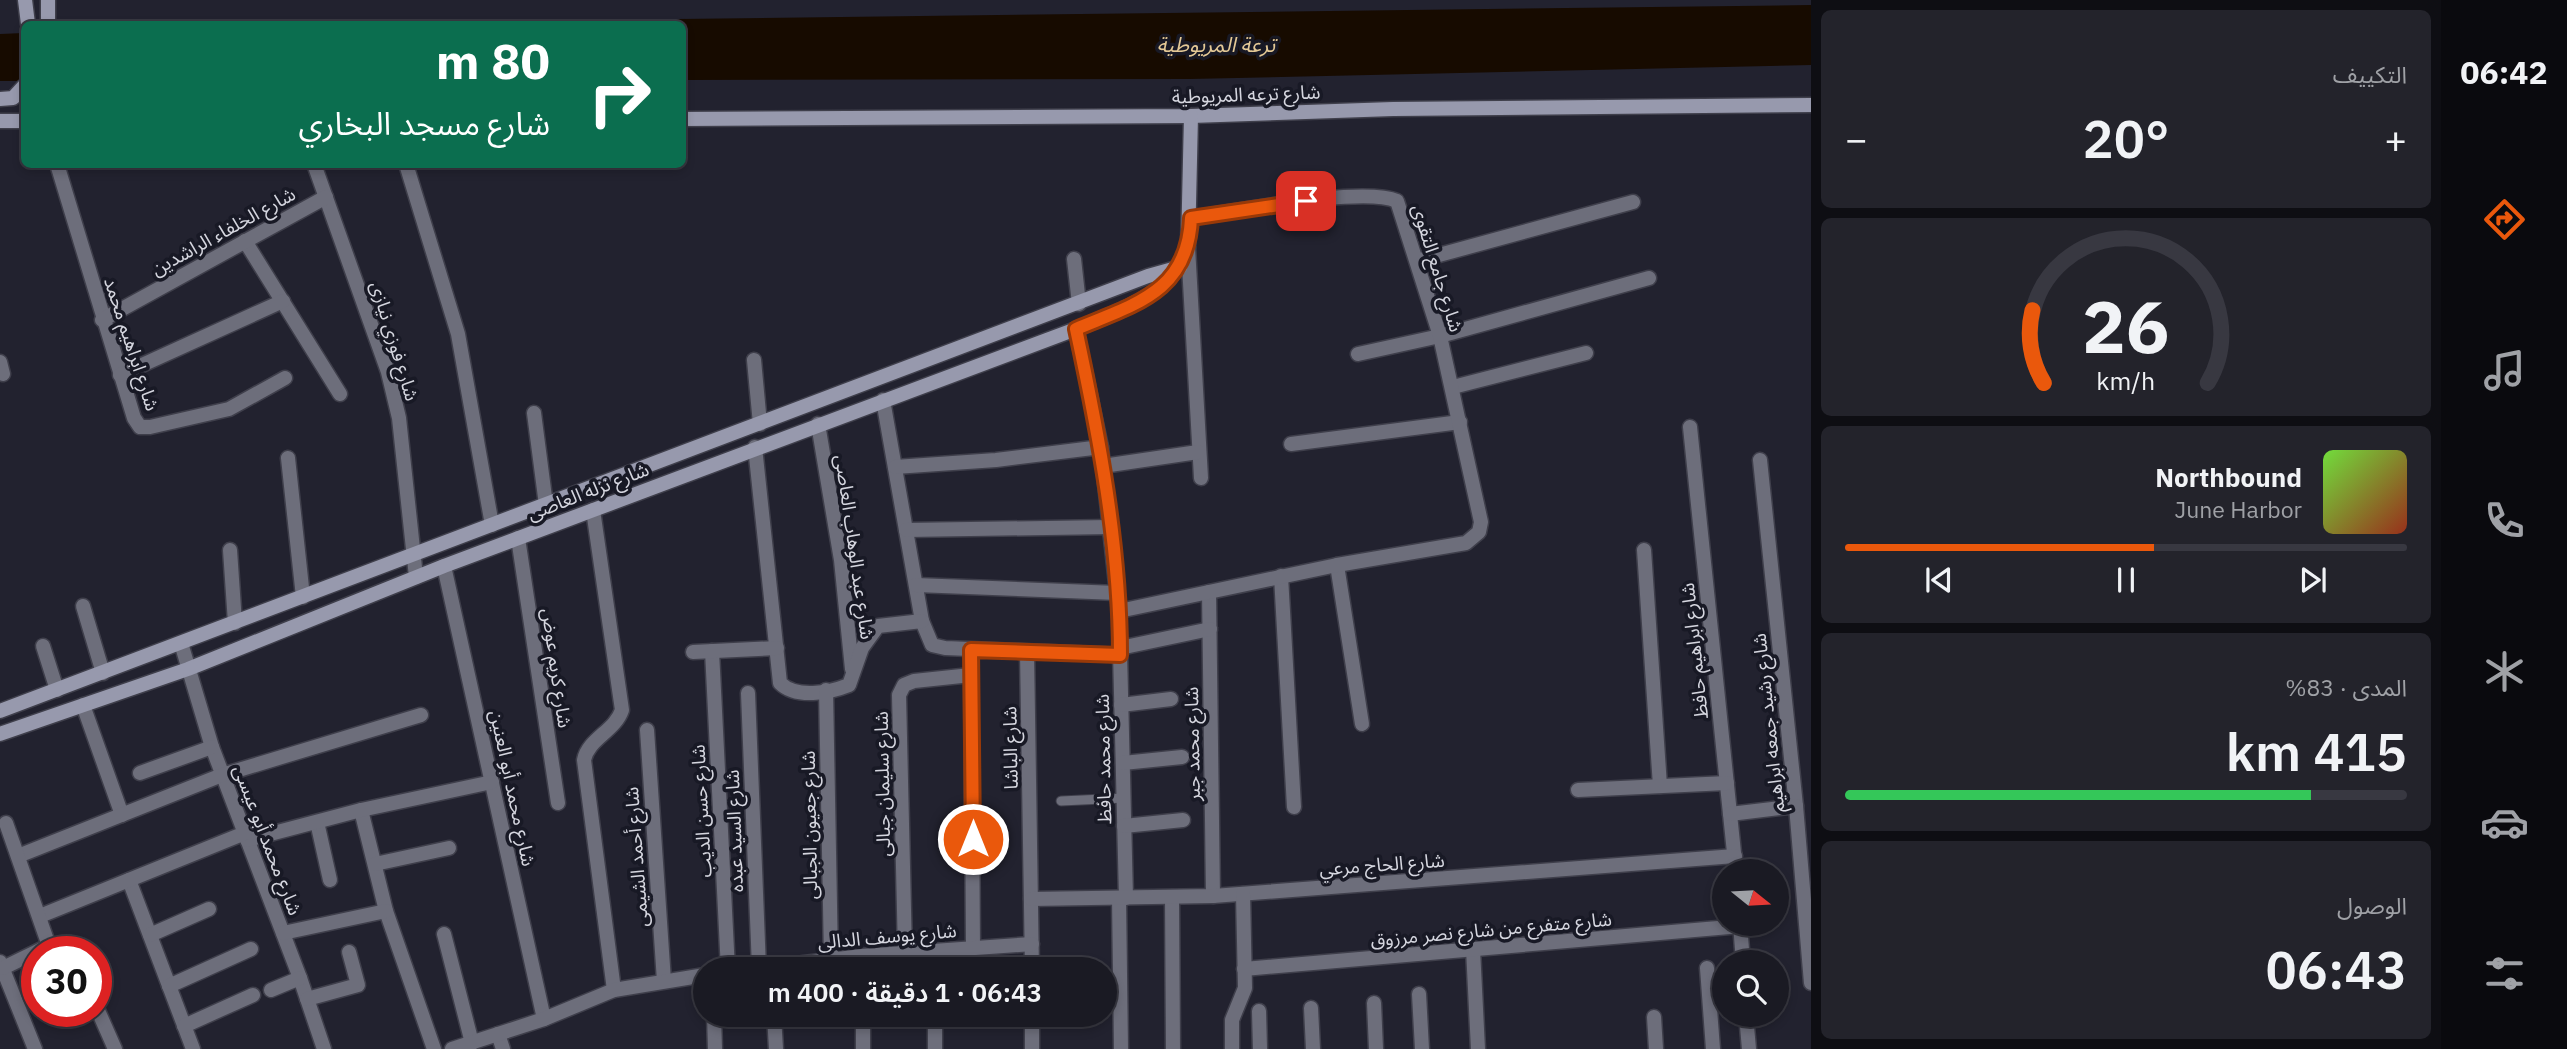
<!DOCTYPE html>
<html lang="ar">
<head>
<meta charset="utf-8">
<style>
	body { margin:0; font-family:"IBM Plex Sans","Noto Sans Arabic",sans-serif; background:#23232b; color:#f1f3f6; direction:rtl; height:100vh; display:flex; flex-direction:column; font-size:26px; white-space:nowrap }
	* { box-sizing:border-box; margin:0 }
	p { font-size:23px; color:#9fa1a6 }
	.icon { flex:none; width:38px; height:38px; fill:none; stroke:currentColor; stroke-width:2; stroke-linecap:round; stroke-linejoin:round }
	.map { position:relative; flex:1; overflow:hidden; direction:ltr }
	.drawer { display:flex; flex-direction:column; gap:10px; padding:10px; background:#0e0e13; width:630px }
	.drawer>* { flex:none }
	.hud { position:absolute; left:21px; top:21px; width:665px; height:147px; border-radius:10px; box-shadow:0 4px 10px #0003,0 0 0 2px #383841; direction:rtl; background:#0b6e4f; color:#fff; overflow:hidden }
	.needle { width:46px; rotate:108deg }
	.buttons { position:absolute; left:1712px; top:859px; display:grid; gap:14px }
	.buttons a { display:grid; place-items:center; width:77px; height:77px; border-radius:50%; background:#1a1a23; box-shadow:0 4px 10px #0003,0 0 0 2px #383841; font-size:35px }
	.speed { position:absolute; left:21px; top:936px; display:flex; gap:14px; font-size:35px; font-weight:700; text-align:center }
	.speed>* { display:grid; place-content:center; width:91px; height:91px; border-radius:50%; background:#1a1a23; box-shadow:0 4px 10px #0003,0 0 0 2px #383841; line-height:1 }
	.speed .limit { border:10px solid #d22; background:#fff; color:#111 }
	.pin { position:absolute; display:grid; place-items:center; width:60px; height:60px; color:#fff; margin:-30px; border-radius:14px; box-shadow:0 4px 10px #0006 }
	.me { position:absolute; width:77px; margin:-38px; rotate:0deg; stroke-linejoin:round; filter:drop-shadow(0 0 5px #0008) }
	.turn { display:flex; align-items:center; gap:24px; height:147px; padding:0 21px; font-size:32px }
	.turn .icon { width:91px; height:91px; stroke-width:2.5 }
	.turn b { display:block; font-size:49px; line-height:60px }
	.big { font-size:52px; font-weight:600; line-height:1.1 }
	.drawer .widget { flex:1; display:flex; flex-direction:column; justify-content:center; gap:10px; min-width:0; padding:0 24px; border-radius:10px; background:#23232b }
	.drawer .dial { align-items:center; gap:0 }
	.dial svg { height:182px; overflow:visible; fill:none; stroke:#383841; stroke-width:7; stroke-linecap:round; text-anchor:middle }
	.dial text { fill:#f1f3f6; stroke:none }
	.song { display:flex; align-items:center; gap:21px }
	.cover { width:84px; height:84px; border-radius:10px; background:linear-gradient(135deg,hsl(100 70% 55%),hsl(10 70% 35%)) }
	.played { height:7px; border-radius:4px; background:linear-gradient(90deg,#ea580c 55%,#383841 55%) }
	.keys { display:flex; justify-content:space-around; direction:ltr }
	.heat { display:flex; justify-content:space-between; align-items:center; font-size:38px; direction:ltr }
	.charge { height:10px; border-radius:5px; background:linear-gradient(90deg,#34c759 83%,#383841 0) }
	.trip { position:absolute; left:693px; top:957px; width:424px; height:70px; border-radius:35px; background:#1a1a23; box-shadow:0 4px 10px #0003,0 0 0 2px #383841; font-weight:600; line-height:70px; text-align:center; direction:rtl }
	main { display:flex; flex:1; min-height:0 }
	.dock { display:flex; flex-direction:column; width:126px; justify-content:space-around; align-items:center; background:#0a0a0e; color:#9fa1a6 }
	.dock .icon { width:49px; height:49px }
	.dock .selected { color:#ea580c }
	.dock b { font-size:32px; color:#f1f3f6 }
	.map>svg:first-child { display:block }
</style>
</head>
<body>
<main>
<nav class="dock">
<b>06:42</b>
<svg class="icon selected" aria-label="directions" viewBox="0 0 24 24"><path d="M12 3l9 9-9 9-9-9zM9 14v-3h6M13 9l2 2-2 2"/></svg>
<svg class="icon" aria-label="music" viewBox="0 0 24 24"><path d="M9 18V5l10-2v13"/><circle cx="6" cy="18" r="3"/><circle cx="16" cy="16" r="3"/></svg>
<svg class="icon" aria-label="phone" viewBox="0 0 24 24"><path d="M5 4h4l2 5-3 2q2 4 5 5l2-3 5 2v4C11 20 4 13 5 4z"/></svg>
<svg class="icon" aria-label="climate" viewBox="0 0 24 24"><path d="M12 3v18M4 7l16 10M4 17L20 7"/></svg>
<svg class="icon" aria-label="car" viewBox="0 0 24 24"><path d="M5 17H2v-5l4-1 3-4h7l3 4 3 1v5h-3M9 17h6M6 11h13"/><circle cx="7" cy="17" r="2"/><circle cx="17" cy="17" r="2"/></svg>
<svg class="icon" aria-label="filters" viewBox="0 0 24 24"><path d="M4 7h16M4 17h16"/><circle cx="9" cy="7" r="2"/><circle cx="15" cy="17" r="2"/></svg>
</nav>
<section class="drawer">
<div class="widget"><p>التكييف</p>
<div class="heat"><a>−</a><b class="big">20°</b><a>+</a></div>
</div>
<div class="widget dial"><svg viewBox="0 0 100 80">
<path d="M14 69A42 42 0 1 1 86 69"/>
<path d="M14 69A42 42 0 0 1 9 37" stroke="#ea580c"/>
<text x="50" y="56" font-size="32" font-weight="700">26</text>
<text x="50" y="72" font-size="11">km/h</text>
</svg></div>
<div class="widget">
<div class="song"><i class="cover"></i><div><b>Northbound</b><p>June Harbor</p></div></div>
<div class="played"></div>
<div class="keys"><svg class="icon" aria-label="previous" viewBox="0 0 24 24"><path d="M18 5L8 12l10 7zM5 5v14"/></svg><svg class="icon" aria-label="pause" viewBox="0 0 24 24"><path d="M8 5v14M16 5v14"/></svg><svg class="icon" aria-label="next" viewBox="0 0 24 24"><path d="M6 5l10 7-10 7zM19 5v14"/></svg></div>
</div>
<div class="widget"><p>المدى · 83%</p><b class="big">415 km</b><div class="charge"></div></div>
<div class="widget"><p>الوصول</p><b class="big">06:43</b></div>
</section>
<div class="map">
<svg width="1811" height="1049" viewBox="0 0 1811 1049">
	<rect width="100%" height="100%" fill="#22222f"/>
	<!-- water -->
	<g fill="#170b00">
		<path d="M1811 5V65L1190 79 683 80 682 24H266Z"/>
		<path d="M24 33V81H0V34Z"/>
	</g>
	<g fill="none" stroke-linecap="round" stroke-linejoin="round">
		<defs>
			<path id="lane" d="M1061 801 1124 798"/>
			<g id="street">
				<path d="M57 164 134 418 140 427H150L229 409 285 378"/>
				<path d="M314 164 388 372 399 418 416 577"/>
				<path d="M406 164 458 334 492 525"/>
				<path d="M245 241 340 394"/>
				<path d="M1188 247 1201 478"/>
				<path d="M1074 259 1079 304"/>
				<path d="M1417 261 1633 202"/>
				<path d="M102 320 326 197"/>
				<path d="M1076 329 1101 447 1119 611 1126 898"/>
				<path d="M1358 354 1440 336 1649 278"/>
				<path d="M754 360 760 424"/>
				<path d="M0 362 3 374"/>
				<path d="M120 375 283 301"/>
				<path d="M1453 387 1586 353"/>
				<path d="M883 400 922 621 932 645 945 648 1120 655"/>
				<path d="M534 413 546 505"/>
				<path d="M818 424 841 560 852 669"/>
				<path d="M1690 427 1736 872"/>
				<path d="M1291 444 1460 422"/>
				<path d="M755 447 780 683C796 699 829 693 849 685L862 648 878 626 922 621"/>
				<path d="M288 458 303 597"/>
				<path d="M1760 460 1796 806 1811 983"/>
				<path d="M1103 466 1198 452"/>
				<path d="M895 467 996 460 1101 447"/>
				<path d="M593 510 622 710C615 731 588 739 584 760L614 990"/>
				<path d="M906 530 1110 527"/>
				<path d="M518 538 558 803"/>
				<path d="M230 550 235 623"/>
				<path d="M1644 550 1660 786"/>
				<path d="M1337 565 1362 724"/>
				<path d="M444 566 544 1019"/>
				<path d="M1281 576 1294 807"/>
				<path d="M916 585 1117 593"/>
				<path d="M1209 592 1213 896"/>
				<path d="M83 606 103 673"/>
				<path d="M1119 611 1337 565 1466 543 1479 532 1481 522 1440 336 1397 201C1362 186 1235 212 1191 218"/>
				<path d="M181 643 212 747 300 978 324 1049"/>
				<path d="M43 646 57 690"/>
				<path d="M1120 648 1210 629"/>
				<path d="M971 650 973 948"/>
				<path d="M712 651 728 970"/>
				<path d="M693 652 777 648"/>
				<path d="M1027 652 1032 970"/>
				<path d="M826 690 831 959"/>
				<path d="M748 693 759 968"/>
				<path d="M83 705 122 815"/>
				<path d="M1121 705 1171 699"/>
				<path d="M647 730 664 981"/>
				<path d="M1123 763 1182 757"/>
				<path d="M140 773 212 747"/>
				<path d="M1578 790 1727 783"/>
				<path d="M361 810 386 911 434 1049"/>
				<path d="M1730 814 1796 806"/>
				<path d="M317 822 330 880"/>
				<path d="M1124 826 1183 820"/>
				<path d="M247 840 361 810 492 782"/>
				<path d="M18 856 222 775 421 715"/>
				<path d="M375 864 449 848"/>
				<path d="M129 880 193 1049"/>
				<path d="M1172 897 1173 1049"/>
				<path d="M1119 898 1121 1049"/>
				<path d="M1031 899 1213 896 1735 856"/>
				<path d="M40 916 245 833"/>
				<path d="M1740 924 1743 962"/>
				<path d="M283 933 386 911"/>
				<path d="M444 934 472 1043"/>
				<path d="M150 935 209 909"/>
				<path d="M70 943 74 952"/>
				<path d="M1473 949 1478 1049"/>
				<path d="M933 951 934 970"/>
				<path d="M905 953 899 695 904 685 914 681 971 675"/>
				<path d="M0 962 35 1049"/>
				<path d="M3 968 44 948 48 943 6 823"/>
				<path d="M1707 968 1713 1049"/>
				<path d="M1244 969 1741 926"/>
				<path d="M746 970 862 956 1032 944"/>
				<path d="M169 986 251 949"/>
				<path d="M271 990 300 978"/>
				<path d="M1419 994 1422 1049"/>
				<path d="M307 999 358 985 349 952"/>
				<path d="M1374 1003 1376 1049"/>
				<path d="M96 1006 115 1049"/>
				<path d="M1311 1008 1313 1049"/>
				<path d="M1259 1011 1260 1049"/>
				<path d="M714 1015 715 1049"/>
				<path d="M774 1015 776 1049"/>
				<path d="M863 1015V1049"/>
				<path d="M935 1015V1049"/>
				<path d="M1032 1015V1049"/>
				<path d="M1746 1015 1749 1049"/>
				<path d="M1654 1017 1656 1049"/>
				<path d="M184 1026 253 995"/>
				<path d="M498 1034 503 1049"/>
				<path d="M452 1049 544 1019 614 990 705 975"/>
				<path d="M1232 1049V1020L1245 988 1243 894"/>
			</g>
			<g id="secondary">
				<path d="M25 0 28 24"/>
				<path d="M48 24V0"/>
				<path d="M0 99 13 98 24 86"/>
				<path d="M682 119 1191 116 1393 109 1811 105"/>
				<path d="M0 121H24"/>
				<path d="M0 711 1148 276 1180 267"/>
				<path d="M0 734 188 669 444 566 1076 329C1120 310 1171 297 1188 247L1191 116"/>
			</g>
		</defs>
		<!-- lane casing -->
		<use href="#lane" stroke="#3f3f4b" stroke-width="11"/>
		<!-- street casing -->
		<use href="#street" stroke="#3f3f4b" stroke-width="17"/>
		<!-- secondary casing -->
		<use href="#secondary" stroke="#3f3f4b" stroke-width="17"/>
		<!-- lane -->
		<use href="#lane" stroke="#6d6e7b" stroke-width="9"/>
		<!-- street -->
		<use href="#street" stroke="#6d6e7b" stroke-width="14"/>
		<!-- secondary -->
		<use href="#secondary" stroke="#9799ad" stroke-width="14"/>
	</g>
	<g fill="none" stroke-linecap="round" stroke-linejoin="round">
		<defs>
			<path id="route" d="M973 839 971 650 1120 655C1120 545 1099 436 1076 329 1135 304 1188 292 1191 218L1306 201"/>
		</defs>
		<!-- route casing -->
		<use href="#route" stroke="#983908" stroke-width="18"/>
		<!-- route -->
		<use href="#route" stroke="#ea580c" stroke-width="12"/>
	</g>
	<g text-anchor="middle" stroke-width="7" stroke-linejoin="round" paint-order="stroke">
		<!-- street labels -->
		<g font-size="19" fill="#d5d6df" stroke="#181925">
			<text transform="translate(1246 94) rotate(-2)" y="7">شارع ترعه المريوطية</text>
			<text transform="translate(223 231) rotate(-29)" y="7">شارع الخلفاء الراشدين</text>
			<text transform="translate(1438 268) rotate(73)" y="7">شارع جامع التقوى</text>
			<text transform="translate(395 341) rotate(73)" y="7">شارع فوزي نيازى</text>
			<text transform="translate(132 344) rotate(72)" y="7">شارع ابراهيم محمد</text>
			<text transform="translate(588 491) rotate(-21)" y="7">شارع نزله العاصى</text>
			<text transform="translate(855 547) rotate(82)" y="7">شارع عبد الوهاب العاصى</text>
			<text transform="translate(1694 651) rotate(-96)" y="7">شارع ابراهيم حافظ</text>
			<text transform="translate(557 668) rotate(82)" y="7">شارع كريم عوض</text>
			<text transform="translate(1768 723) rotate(-96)" y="7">شارع رشيد جمعه ابراهيم</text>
			<text transform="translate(1192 744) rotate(-91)" y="7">شارع محمد جبر</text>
			<text transform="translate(1010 748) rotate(-91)" y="7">شارع الباشا</text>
			<text transform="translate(1103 759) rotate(-91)" y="7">شارع محمد حافظ</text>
			<text transform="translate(882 784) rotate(-91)" y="7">شارع سليمان جبالى</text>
			<text transform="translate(513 788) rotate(78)" y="7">شارع محمد أبو العنين</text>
			<text transform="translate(701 811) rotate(-93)" y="7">شارع حسن الديب</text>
			<text transform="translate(809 825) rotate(-91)" y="7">شارع جعيون الجبالى</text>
			<text transform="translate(734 831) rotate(-92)" y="7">شارع السيد عبده</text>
			<text transform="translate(268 840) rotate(69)" y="7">شارع محمد أبو عيسى</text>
			<text transform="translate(636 857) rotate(-94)" y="7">شارع أحمد الشيمى</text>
			<text transform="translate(1382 864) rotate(-4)" y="7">شارع الحاج مرعي</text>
			<text transform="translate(1491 929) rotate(-5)" y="7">شارع متفرع من شارع نصر مرزوق</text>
			<text transform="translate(887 936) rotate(-5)" y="7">شارع يوسف الدالى</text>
		</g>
		<!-- water labels -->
		<g font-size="21" font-style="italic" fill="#e4c996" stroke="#181925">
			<text x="1216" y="52">ترعة المريوطية</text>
		</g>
	</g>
</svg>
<div class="buttons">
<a><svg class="needle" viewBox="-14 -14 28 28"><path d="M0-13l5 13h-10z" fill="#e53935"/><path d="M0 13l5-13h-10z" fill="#9fa1a6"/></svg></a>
<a><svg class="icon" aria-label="search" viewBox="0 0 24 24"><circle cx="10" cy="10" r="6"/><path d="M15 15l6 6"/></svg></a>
</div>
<div class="speed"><div class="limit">30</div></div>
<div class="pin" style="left:1306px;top:201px;background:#d93025"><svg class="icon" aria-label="arrive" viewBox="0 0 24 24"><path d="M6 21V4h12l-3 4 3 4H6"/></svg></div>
<svg class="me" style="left:973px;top:839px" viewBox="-20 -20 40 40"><circle r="17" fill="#ea580c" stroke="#fff" stroke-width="3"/><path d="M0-11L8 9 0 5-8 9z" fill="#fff"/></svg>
<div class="trip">06:43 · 1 دقيقة · 400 m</div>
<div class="hud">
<div class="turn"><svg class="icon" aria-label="right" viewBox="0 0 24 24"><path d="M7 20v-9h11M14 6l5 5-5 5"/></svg><div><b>80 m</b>شارع مسجد البخاري</div></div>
</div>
</div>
</main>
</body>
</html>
